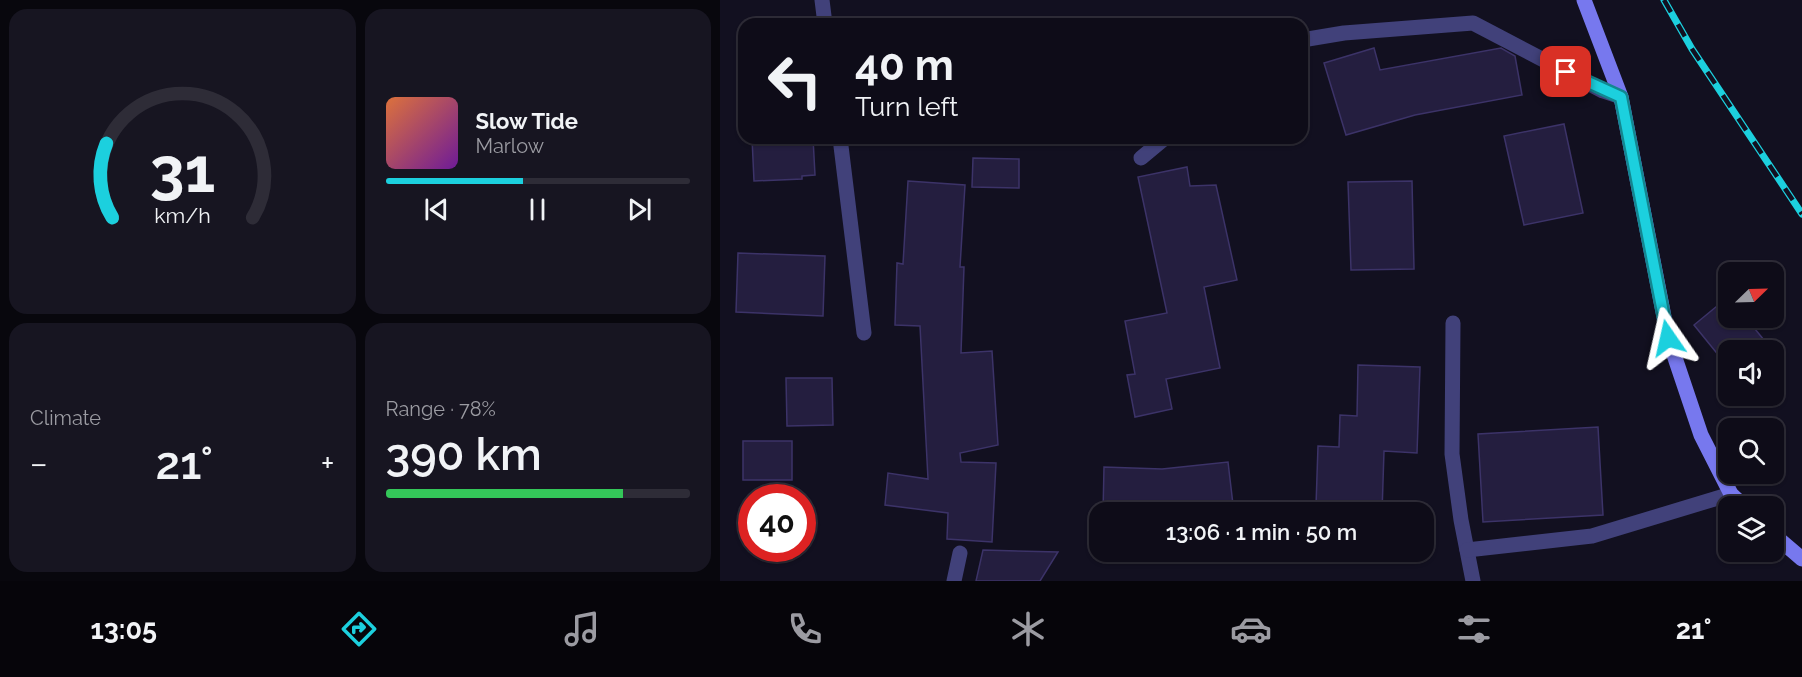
<!DOCTYPE html>
<html lang="en">
<head>
<meta charset="utf-8">
<style>
	body { margin:0; font-family:Raleway,sans-serif; background:#171521; color:#f1f3f6; height:100vh; display:flex; flex-direction:column; font-size:22px; white-space:nowrap }
	* { box-sizing:border-box; margin:0 }
	p { font-size:20px; color:#9b9ba2 }
	.icon { flex:none; width:33px; height:33px; fill:none; stroke:currentColor; stroke-width:2; stroke-linecap:round; stroke-linejoin:round }
	.map { position:relative; flex:1; overflow:hidden }
	.drawer { display:flex; flex-direction:column; gap:9px; padding:9px; background:#08070d; width:720px }
	.drawer>* { flex:none }
	.top-card { position:absolute; left:18px; top:18px; width:570px; height:126px; border-radius:18px; box-shadow:0 2px 4px #0004,0 0 0 2px #2e2c37; background:#0e0c18; color:#f1f3f6; overflow:hidden }
	.needle { width:39px; rotate:67deg }
	.buttons { position:absolute; left:998px; top:262px; display:grid; gap:12px }
	.buttons a { display:grid; place-items:center; width:66px; height:66px; border-radius:12px; background:#0e0c18; box-shadow:0 2px 4px #0004,0 0 0 2px #2e2c37; font-size:30px }
	.speed { position:absolute; left:18px; top:484px; display:flex; gap:12px; font-size:30px; font-weight:700; text-align:center }
	.speed>* { display:grid; place-content:center; width:78px; height:78px; border-radius:50%; background:#0e0c18; box-shadow:0 2px 4px #0004,0 0 0 2px #2e2c37; line-height:1 }
	.speed .limit { border:9px solid #d22; background:#fff; color:#111 }
	.pin { position:absolute; display:grid; place-items:center; width:51px; height:51px; color:#fff; margin:-26px; border-radius:12px; box-shadow:0 3px 9px #0006 }
	.me { position:absolute; width:66px; margin:-33px; rotate:349deg; stroke-linejoin:round; filter:drop-shadow(0 0 4px #0008) }
	.turn { display:flex; align-items:center; gap:21px; height:126px; padding:0 18px; font-size:27px }
	.turn .icon { width:78px; height:78px; stroke-width:2.5 }
	.turn b { display:block; font-size:42px; line-height:51px }
	.big { font-size:45px; font-weight:600; line-height:1.1 }
	.drawer .card { flex:1; display:flex; flex-direction:column; justify-content:center; gap:9px; min-width:0; padding:0 21px; border-radius:18px; background:#171521 }
	.drawer .dial { align-items:center; gap:0 }
	.dial svg { height:156px; overflow:visible; fill:none; stroke:#2e2c37; stroke-width:7; stroke-linecap:round; text-anchor:middle }
	.dial text { fill:#f1f3f6; stroke:none }
	.song { display:flex; align-items:center; gap:18px }
	.cover { width:72px; height:72px; border-radius:9px; background:linear-gradient(135deg,hsl(20 70% 55%),hsl(280 70% 35%)) }
	.played { height:6px; border-radius:3px; background:linear-gradient(90deg,#1cd0de 45%,#2e2c37 45%) }
	.keys { display:flex; justify-content:space-around; direction:ltr }
	.heat { display:flex; justify-content:space-between; align-items:center; font-size:33px; direction:ltr }
	.charge { height:9px; border-radius:4px; background:linear-gradient(90deg,#34c759 78%,#2e2c37 0) }
	.drawer .tiles { flex:1; display:grid; gap:9px; grid-template-columns:repeat(2,1fr) }
	.trip { position:absolute; left:369px; top:502px; width:345px; height:60px; border-radius:18px; background:#0e0c18; box-shadow:0 2px 4px #0004,0 0 0 2px #2e2c37; font-weight:600; line-height:60px; text-align:center }
	.tabs { display:flex; height:96px; justify-content:space-around; align-items:center; background:#06050a; color:#9b9ba2 }
	.tabs .icon { width:42px; height:42px }
	.tabs .active { color:#1cd0de }
	.tabs b { font-size:27px; color:#f1f3f6 }
	main { display:flex; flex:1; min-height:0 }
	.map>svg:first-child { display:block }
</style>
</head>
<body>
<main>
<section class="drawer">
<div class="tiles">
<div class="card dial"><svg viewBox="0 0 100 80">
<path d="M14 69A42 42 0 1 1 86 69"/>
<path d="M14 69A42 42 0 0 1 11 31" stroke="#1cd0de"/>
<text x="50" y="56" font-size="32" font-weight="700">31</text>
<text x="50" y="72" font-size="11">km/h</text>
</svg></div>
<div class="card">
<div class="song"><i class="cover"></i><div><b>Slow Tide</b><p>Marlow</p></div></div>
<div class="played"></div>
<div class="keys"><svg class="icon" aria-label="previous" viewBox="0 0 24 24"><path d="M18 5L8 12l10 7zM5 5v14"/></svg><svg class="icon" aria-label="pause" viewBox="0 0 24 24"><path d="M8 5v14M16 5v14"/></svg><svg class="icon" aria-label="next" viewBox="0 0 24 24"><path d="M6 5l10 7-10 7zM19 5v14"/></svg></div>
</div>
<div class="card"><p>Climate</p>
<div class="heat"><a>−</a><b class="big">21°</b><a>+</a></div>
</div>
<div class="card"><p>Range · 78%</p><b class="big">390 km</b><div class="charge"></div></div>
</div>
</section>
<div class="map">
<svg width="1082" height="581" viewBox="0 0 1082 581">
	<rect width="100%" height="100%" fill="#121020"/>
	<!-- building -->
	<g fill="#241e3f" stroke="#3c3368" stroke-width="1.5">
		<path d="M654 48 660 70 781 48 795 56 802 95 695 115 626 135 604 63Z"/>
		<path d="M844 124 863 213 804 225 784 136Z"/>
		<path d="M32 138H93L95 175 82 176V179L34 181Z"/>
		<path d="M253 158 299 159V188L252 187Z"/>
		<path d="M467 167 470 186 496 185 517 280 484 287 500 368 446 379 452 409 415 417 407 375 415 374 405 321 447 313 418 177Z"/>
		<path d="M188 181 245 185 240 267H244L241 353 272 351 278 445 240 453 241 462 276 463 272 542 227 539 228 513 165 505 168 473 208 479 200 326 175 325 177 263 183 264Z"/>
		<path d="M692 181 694 269 631 270 628 182Z"/>
		<path d="M18 253 105 256 103 316 16 312Z"/>
		<path d="M1008 297V318H1026L1053 351H1008V367L974 325Z"/>
		<path d="M638 365 700 367 697 453 664 451 662 513 616 512V506H596L598 446 619 447 620 415 637 416Z"/>
		<path d="M66 378H112L113 425 67 426Z"/>
		<path d="M878 427 883 515 763 522 758 434Z"/>
		<rect x="23" y="441" width="49" height="39"/>
		<path d="M508 462 514 513H383L384 467 442 469Z"/>
		<path d="M263 550 338 552 320 581H256Z"/>
	</g>
	<g fill="none" stroke-linecap="round" stroke-linejoin="round">
		<!-- lane -->
		<g stroke="#41417a" stroke-width="15">
			<path d="M102 0 105 24"/>
			<path d="M582 40 624 33 753 23 883 91 901 97"/>
			<path d="M120 138 144 333"/>
			<path d="M421 158 445 138"/>
		</g>
		<!-- street -->
		<g stroke="#41417a" stroke-width="15">
			<path d="M733 323 732 454 741 520 753 581"/>
			<path d="M747 550 872 536 1011 494"/>
			<path d="M234 581 240 553"/>
		</g>
		<!-- secondary -->
		<g stroke="#7778ee" stroke-width="15">
			<path d="M864 0 901 97 948 337 981 435 1011 494 1025 507"/>
			<path d="M1053 534 1082 559"/>
		</g>
		<defs>
			<path id="rail" d="M944 0 972 49 1082 214"/>
		</defs>
		<!-- rail casing -->
		<use href="#rail" stroke="#1cd0de" stroke-width="7"/>
		<!-- rail -->
		<use href="#rail" stroke="#121020" stroke-width="4.5" stroke-dasharray="14" stroke-linecap="butt"/>
	</g>
	<g fill="none" stroke-linecap="round" stroke-linejoin="round">
		<defs>
			<path id="route" d="M846 72 901 97 948 338"/>
		</defs>
		<!-- route casing -->
		<use href="#route" stroke="#128790" stroke-width="15"/>
		<!-- route -->
		<use href="#route" stroke="#1cd0de" stroke-width="10"/>
	</g>
</svg>
<div class="buttons">
<a><svg class="needle" viewBox="-14 -14 28 28"><path d="M0-13l5 13h-10z" fill="#e53935"/><path d="M0 13l5-13h-10z" fill="#9b9ba2"/></svg></a>
<a><svg class="icon" aria-label="sound" viewBox="0 0 24 24"><path d="M4 9h4l5-4v14l-5-4H4zM17 9q2 3 0 6"/></svg></a>
<a><svg class="icon" aria-label="search" viewBox="0 0 24 24"><circle cx="10" cy="10" r="6"/><path d="M15 15l6 6"/></svg></a>
<a><svg class="icon" aria-label="layers" viewBox="0 0 24 24"><path d="M12 4l9 5-9 5-9-5zM3 14l9 5 9-5"/></svg></a>
</div>
<div class="speed"><div class="limit">40</div></div>
<div class="pin" style="left:846px;top:72px;background:#d93025"><svg class="icon" aria-label="arrive" viewBox="0 0 24 24"><path d="M6 21V4h12l-3 4 3 4H6"/></svg></div>
<svg class="me" style="left:948px;top:338px" viewBox="-20 -20 40 40"><path d="M0-17L14 15 0 8-14 15z" fill="#1cd0de" stroke="#fff" stroke-width="4"/></svg>
<div class="trip">13:06 · 1 min · 50 m</div>
<div class="top-card">
<div class="turn"><svg class="icon" aria-label="left" viewBox="0 0 24 24"><path d="M17 20v-9H6M10 6l-5 5 5 5"/></svg><div><b>40 m</b>Turn left</div></div>
</div>
</div>
</main>
<nav class="tabs">
<b>13:05</b>
<svg class="icon active" aria-label="directions" viewBox="0 0 24 24"><path d="M12 3l9 9-9 9-9-9zM9 14v-3h6M13 9l2 2-2 2"/></svg>
<svg class="icon" aria-label="music" viewBox="0 0 24 24"><path d="M9 18V5l10-2v13"/><circle cx="6" cy="18" r="3"/><circle cx="16" cy="16" r="3"/></svg>
<svg class="icon" aria-label="phone" viewBox="0 0 24 24"><path d="M5 4h4l2 5-3 2q2 4 5 5l2-3 5 2v4C11 20 4 13 5 4z"/></svg>
<svg class="icon" aria-label="climate" viewBox="0 0 24 24"><path d="M12 3v18M4 7l16 10M4 17L20 7"/></svg>
<svg class="icon" aria-label="car" viewBox="0 0 24 24"><path d="M5 17H2v-5l4-1 3-4h7l3 4 3 1v5h-3M9 17h6M6 11h13"/><circle cx="7" cy="17" r="2"/><circle cx="17" cy="17" r="2"/></svg>
<svg class="icon" aria-label="filters" viewBox="0 0 24 24"><path d="M4 7h16M4 17h16"/><circle cx="9" cy="7" r="2"/><circle cx="15" cy="17" r="2"/></svg>
<b>21°</b>
</nav>
</body>
</html>
